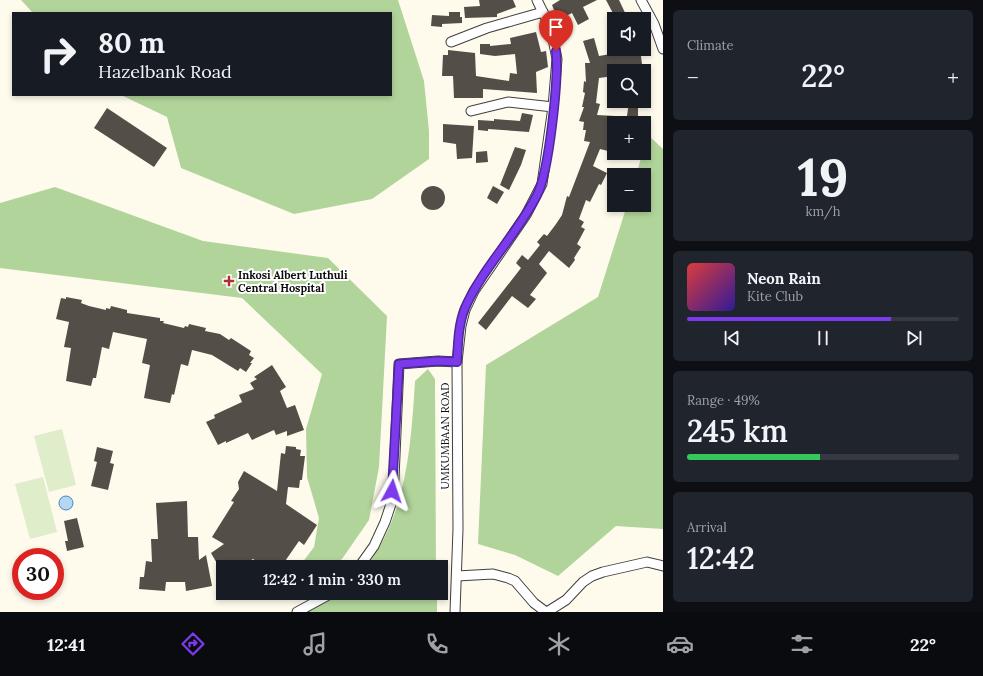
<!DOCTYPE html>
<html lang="en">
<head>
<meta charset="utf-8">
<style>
	body { margin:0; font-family:Lora,serif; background:#20242c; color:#f1f3f6; height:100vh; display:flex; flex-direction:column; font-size:15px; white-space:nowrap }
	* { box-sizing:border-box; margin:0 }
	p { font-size:13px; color:#9ea1a6 }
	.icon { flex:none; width:22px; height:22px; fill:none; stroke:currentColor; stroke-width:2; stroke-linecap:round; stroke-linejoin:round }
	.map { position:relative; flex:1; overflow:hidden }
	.side { display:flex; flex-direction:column; gap:10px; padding:10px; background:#0d0f14; width:320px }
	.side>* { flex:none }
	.hud { position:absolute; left:12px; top:12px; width:380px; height:84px; border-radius:0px; box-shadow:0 2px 6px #0003; background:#171b24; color:#f1f3f6; overflow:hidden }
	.tools { position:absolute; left:607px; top:12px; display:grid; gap:8px }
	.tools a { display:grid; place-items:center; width:44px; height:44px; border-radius:0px; background:#171b24; box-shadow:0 2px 6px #0003; font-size:20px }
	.speed { position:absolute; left:12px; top:548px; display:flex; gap:8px; font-size:20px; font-weight:700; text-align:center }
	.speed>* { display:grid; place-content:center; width:52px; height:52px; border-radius:50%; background:#171b24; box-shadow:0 2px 6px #0003; line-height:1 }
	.speed .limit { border:6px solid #d22; background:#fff; color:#111 }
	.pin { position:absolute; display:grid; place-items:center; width:34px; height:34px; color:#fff; margin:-41px -17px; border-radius:50% 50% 50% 0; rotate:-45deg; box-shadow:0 0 4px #0007 }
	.pin .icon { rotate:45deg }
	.me { position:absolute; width:44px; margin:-22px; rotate:5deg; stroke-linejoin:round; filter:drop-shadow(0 0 3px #0008) }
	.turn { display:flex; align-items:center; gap:14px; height:84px; padding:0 20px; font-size:18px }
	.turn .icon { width:52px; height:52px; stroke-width:2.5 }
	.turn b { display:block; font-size:28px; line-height:34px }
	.big { font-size:30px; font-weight:600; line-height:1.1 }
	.side .widget { flex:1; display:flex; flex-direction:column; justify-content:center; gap:6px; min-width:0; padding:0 14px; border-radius:6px; background:#20242c }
	.side .dial { align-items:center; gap:0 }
	.dial b { font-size:52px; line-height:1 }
	.song { display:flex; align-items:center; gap:12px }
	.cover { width:48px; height:48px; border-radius:6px; background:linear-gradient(135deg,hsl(0 70% 55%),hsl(250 70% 35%)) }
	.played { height:4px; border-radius:2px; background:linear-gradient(90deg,#7c3aed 75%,#363941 75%) }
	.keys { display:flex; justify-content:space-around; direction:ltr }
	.heat { display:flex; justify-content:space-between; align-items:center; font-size:22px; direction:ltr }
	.charge { height:6px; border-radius:3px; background:linear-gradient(90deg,#34c759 49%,#363941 0) }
	.trip { position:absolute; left:216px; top:560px; width:232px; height:40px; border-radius:0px; background:#171b24; box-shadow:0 2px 6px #0003; font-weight:600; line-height:40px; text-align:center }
	.dock { display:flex; height:64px; justify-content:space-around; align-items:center; background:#090b0e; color:#9ea1a6 }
	.dock .icon { width:28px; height:28px }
	.dock .selected { color:#7c3aed }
	.dock b { font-size:18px; color:#f1f3f6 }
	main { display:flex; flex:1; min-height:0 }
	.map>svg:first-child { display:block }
</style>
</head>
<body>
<main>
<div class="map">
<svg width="663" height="612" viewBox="0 0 663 612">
	<rect width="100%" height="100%" fill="#fefbed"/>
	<!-- forest -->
	<g fill="#b1d49a">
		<path d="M21 0H398L424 81 429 131V159L372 199 294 214 181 168 167 117 121 95H391V13H33Z"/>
		<path d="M648 135 663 149V529L616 526 558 576 515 555 478 544 486 365 598 297 627 205H644V175H636Z"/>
		<path d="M55 187 203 241 328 258 387 316 379 467 369 520 342 559 329 567H299L314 547 319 518 307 477 306 429 322 374 242 298 0 268V203Z"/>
		<path d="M428 369 435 379 436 567H366C407 514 411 445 415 381Z"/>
		<path d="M343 593H437V612H306Z"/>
	</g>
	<!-- pitch -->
	<g fill="#dfedca">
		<path d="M62 429 76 485 49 492 34 436Z"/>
		<path d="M43 477 57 532 30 539 15 484Z"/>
	</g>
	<!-- water -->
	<circle fill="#b5d7f1" stroke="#4288c2" cx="66" cy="503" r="7"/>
	<!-- building -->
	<g fill="#544e49">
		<path d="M479 0H513L516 7 497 14V17L465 18 464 7 480 6Z"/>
		<path d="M560 0H597L583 7 589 19 578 25 572 13 558 20 552 5Z"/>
		<path d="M606 0H619L628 19H616Z"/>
		<path d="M449 12H460V17H462V23L442 24V27L431 26 432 15 449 16Z"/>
		<path d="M536 32 541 52 546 51 548 67 536 72 537 93 483 89V98H454L453 76H442L443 55H448V50L475 53 476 76 509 81 510 73 517 74 515 54 495 56 480 54V44H490V46L511 44 510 38Z"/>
		<path d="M594 38 599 56 622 52 621 49H640L642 64H640L641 69 614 71V76L599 78 596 103 600 104 597 115 615 116 608 151 600 149 593 166 607 173 601 185 599 184 590 202 586 200 579 219 584 222 581 227 585 229 577 244 581 247 574 258 575 260 569 268 549 251 539 264 547 273 530 295 536 299 528 308 512 296 486 330 478 323 521 268 516 263 522 255 528 260 540 245 537 242 544 234 547 236 556 224 562 215 567 196 569 197 590 142 584 141 586 130H583L584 122 579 121 584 107H582L585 93 583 92 584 81 586 82 585 63H590L583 41Z"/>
		<path d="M629 101H638V116H627Z"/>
		<path d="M107 108 167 148 154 167 94 128Z"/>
		<path d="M522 113 533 115 529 132 488 129V131L478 130V120L494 121V119L520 121Z"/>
		<path d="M443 124 474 126 472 158 457 159 456 144 443 142Z"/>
		<path d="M515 147 526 150 521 165 509 190 500 185Z"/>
		<path d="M487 151 488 162 476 163V152Z"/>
		<circle cx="433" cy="198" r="12"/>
		<path d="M493 186 504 192 497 204 487 198Z"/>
		<path d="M66 297 82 300 81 303 89 306 106 310V308L110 309 111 306 127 310V313L160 318V321H164L163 323 184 328 185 326 188 327 189 324 206 328 205 331 220 334 229 340 231 338 251 351 249 355 254 358 250 363H252L246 372 240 368 238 371 212 355 192 350 188 366 181 364 174 395 172 394 170 403 159 401 144 398 150 365 142 363 147 339 113 332 109 349 102 347 96 378H93L91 386 66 381 71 348 64 347 69 322 56 319 61 298 66 299Z"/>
		<path d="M272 365 286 387 280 391 287 408 295 405 304 430 287 436V431L276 435 274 430 252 440 248 433 226 443V441L218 445 206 422 215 418 214 415 242 402 239 395 254 389 250 383 257 379 254 377Z"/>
		<path d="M286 446 296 447V449L301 450 300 456H305L302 480H300L299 488 288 487 286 504 317 525 304 545 299 541 281 567H265L253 559 240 567H219L211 553 224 544 212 537 234 502 231 501 239 489 238 482 244 471 277 491 281 453 285 454Z"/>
		<path d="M97 447 113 451 110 463 114 464 108 490 91 486 97 462 94 461Z"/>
		<path d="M187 501 188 537H198L199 560 206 555 212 586 186 591 185 582H166L165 591 139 589 140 577H144L146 561 152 562 151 539H158L156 503Z"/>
		<path d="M77 518 84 547 67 551 65 541H68L64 521Z"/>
	</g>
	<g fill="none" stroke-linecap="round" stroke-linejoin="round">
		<defs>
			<g id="minor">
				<path d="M641 0 654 24 663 49"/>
				<path d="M451 42 487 28 543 12"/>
				<path d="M471 111 508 102 553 107"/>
				<path d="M359 567 374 546 385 522 391 504 394 478 399 364 438 361 457 362"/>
				<path d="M457 576 493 574 508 578 515 581 534 603 546 612"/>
				<path d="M297 612 332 593"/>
				<path d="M455 612 458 529 457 362 461 326 465 310 474 291 526 215 542 184 553 107 557 59 551 29 537 0"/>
				<path d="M547 612 566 600 583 582 592 576 603 572 647 562 663 566"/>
			</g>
		</defs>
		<!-- minor casing -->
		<use href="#minor" stroke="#3f3f3f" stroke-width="11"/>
		<!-- minor -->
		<use href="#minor" stroke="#fff" stroke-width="9"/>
	</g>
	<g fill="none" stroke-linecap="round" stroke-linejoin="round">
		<defs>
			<path id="route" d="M392 491 399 364 438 361 457 362C458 345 458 325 465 308 483 267 517 235 537 195 549 172 559 78 556 51"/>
		</defs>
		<!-- route casing -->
		<use href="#route" stroke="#51269a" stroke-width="10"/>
		<!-- route -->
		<use href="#route" stroke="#7c3aed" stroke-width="7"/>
	</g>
	<!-- markers -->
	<path fill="#b1302f" stroke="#fff" stroke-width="1.5" d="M227 275h4v4h4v4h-4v4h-4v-4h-4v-4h4z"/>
	<g text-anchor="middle" stroke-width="4" stroke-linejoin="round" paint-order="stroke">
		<!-- poi labels -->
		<g font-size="11" font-weight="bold" fill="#0c0c0c" stroke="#fff" text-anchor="start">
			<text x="238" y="279">Inkosi Albert Luthuli<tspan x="238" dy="13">Central Hospital</tspan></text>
		</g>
		<!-- street labels -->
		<g font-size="11" fill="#0c0c0c" stroke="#fff">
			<text transform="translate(445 436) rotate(-90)" y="4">UMKUMBAAN ROAD</text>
		</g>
	</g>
</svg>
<div class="tools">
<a><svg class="icon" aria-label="sound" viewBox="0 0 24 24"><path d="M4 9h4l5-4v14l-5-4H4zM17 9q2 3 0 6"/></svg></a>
<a><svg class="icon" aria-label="search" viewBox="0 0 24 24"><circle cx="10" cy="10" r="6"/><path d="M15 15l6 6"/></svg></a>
<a>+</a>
<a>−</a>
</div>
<div class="speed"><div class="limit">30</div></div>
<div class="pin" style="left:556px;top:51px;background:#d93025"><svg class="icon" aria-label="arrive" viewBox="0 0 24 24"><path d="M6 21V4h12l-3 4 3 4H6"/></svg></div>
<svg class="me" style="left:392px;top:491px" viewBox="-20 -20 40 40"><path d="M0-17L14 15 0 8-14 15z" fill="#7c3aed" stroke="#fff" stroke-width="4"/></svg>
<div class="trip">12:42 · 1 min · 330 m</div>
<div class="hud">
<div class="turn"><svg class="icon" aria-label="right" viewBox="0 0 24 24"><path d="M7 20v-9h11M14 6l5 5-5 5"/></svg><div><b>80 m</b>Hazelbank Road</div></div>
</div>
</div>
<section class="side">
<div class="widget"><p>Climate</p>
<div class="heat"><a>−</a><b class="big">22°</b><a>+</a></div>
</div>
<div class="widget dial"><b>19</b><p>km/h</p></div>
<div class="widget">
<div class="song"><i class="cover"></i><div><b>Neon Rain</b><p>Kite Club</p></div></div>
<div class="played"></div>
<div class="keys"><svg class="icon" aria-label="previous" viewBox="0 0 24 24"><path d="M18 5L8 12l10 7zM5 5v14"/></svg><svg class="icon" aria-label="pause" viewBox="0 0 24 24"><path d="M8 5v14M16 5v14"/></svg><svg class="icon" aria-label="next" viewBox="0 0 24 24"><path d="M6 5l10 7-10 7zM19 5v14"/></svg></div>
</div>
<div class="widget"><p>Range · 49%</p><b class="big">245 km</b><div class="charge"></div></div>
<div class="widget"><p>Arrival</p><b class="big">12:42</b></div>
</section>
</main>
<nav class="dock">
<b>12:41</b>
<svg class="icon selected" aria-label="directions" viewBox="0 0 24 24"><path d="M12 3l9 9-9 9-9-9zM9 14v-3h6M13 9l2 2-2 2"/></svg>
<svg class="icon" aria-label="music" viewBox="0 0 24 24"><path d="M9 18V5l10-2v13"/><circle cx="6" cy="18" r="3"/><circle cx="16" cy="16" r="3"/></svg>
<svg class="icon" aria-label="phone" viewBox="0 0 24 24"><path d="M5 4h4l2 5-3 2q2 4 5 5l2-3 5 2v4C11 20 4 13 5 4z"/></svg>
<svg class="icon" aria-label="climate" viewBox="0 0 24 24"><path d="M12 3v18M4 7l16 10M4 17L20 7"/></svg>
<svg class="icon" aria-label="car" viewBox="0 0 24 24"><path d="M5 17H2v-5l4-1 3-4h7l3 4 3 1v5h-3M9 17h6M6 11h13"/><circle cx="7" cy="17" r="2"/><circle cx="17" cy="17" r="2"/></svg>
<svg class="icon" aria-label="filters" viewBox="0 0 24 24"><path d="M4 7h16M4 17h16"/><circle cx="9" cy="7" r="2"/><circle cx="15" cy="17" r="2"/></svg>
<b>22°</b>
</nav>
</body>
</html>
